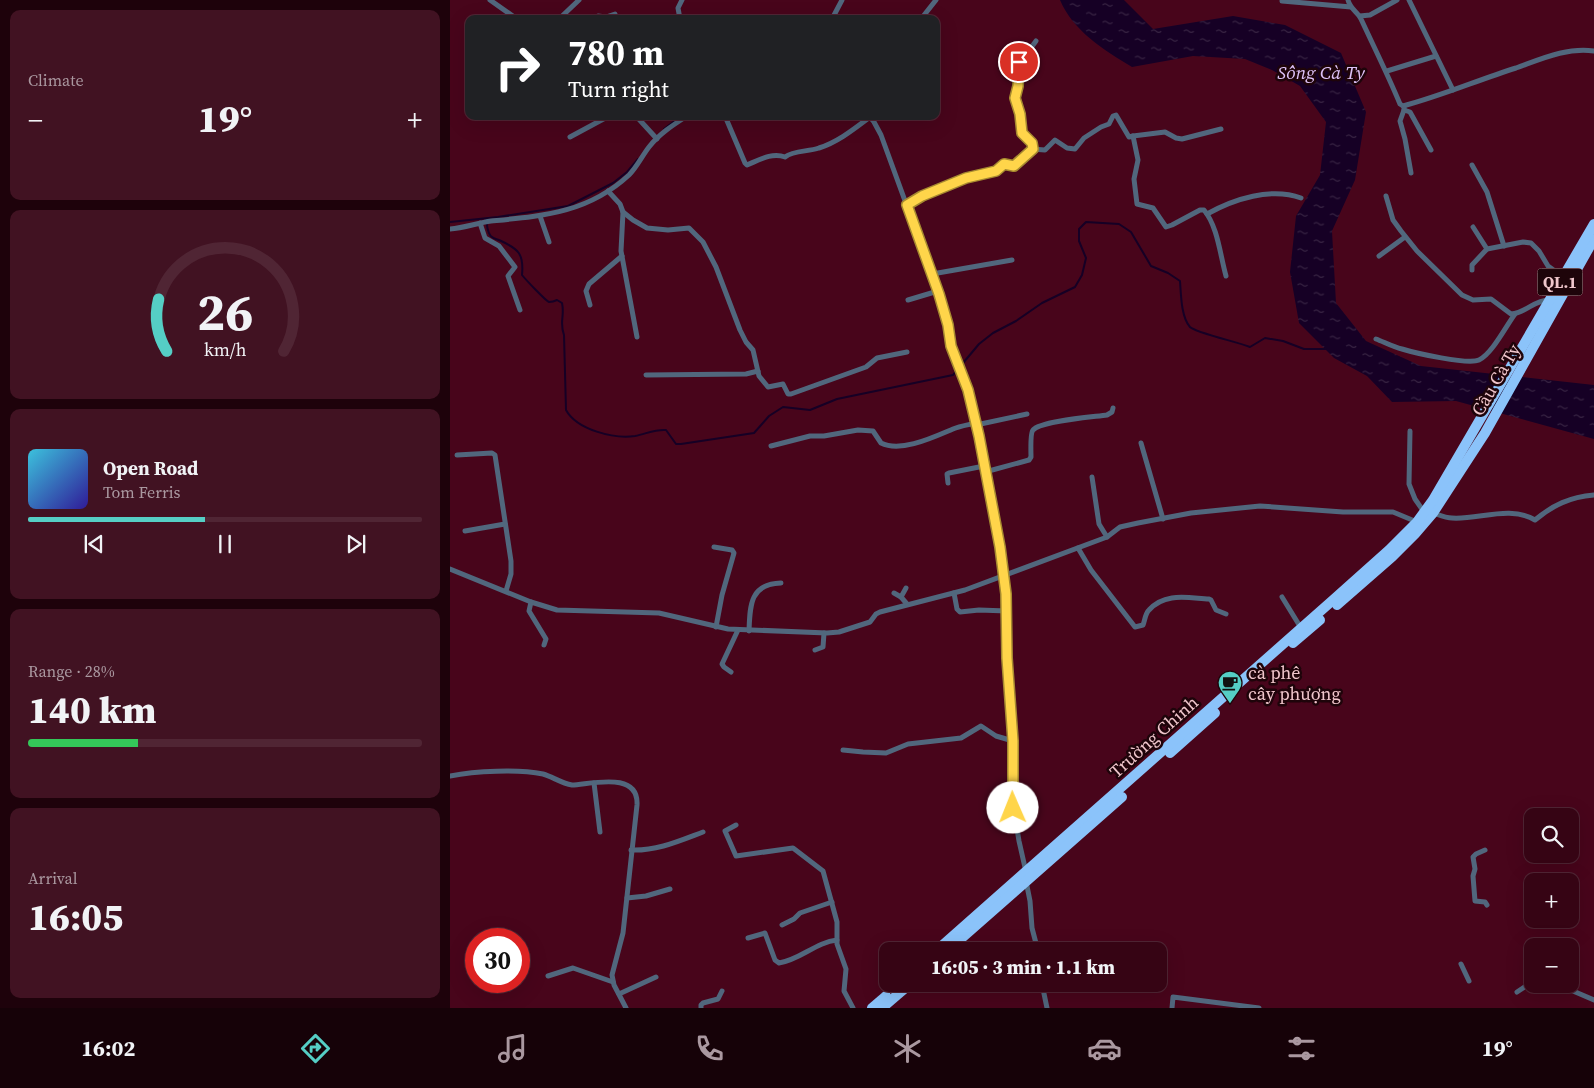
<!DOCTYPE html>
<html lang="en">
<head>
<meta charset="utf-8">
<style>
	body { margin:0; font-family:"Source Serif 4",serif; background:#411222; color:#f1f3f6; height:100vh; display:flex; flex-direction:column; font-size:19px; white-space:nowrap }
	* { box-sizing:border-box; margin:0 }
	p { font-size:16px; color:#aa98a0 }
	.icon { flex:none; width:28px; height:28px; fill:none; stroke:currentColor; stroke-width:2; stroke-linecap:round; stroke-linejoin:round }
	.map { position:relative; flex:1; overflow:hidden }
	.sheet { display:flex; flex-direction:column; gap:10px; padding:10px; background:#1e020b; width:450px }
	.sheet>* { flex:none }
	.guide { position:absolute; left:15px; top:15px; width:475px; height:105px; border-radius:10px; box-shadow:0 5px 20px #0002,0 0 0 1px #502534; background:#202124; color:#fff; overflow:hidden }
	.buttons { position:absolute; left:1074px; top:808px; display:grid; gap:10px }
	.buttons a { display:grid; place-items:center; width:55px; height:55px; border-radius:10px; background:#360414; box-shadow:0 5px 20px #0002,0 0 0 1px #502534; font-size:25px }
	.speed { position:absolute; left:15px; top:928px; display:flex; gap:10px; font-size:25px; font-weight:700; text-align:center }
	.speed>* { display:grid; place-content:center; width:65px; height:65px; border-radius:50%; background:#360414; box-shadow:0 5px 20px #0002,0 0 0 1px #502534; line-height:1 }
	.speed .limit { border:8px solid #d22; background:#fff; color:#111 }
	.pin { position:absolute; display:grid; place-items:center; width:42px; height:42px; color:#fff; margin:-21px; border:2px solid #fff; border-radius:50%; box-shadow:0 1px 5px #0007 }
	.me { position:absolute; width:55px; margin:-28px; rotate:359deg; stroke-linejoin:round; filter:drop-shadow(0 0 4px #0008) }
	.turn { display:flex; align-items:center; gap:18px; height:105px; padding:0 20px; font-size:22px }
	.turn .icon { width:65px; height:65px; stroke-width:2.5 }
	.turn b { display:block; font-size:35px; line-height:42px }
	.big { font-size:38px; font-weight:800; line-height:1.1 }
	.sheet .widget { flex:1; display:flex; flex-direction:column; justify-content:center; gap:8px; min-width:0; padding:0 18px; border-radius:10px; background:#411222 }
	.sheet .dial { align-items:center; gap:0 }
	.dial svg { height:130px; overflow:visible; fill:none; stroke:#502534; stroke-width:7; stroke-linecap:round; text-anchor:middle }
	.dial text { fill:#f1f3f6; stroke:none }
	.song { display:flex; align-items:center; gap:15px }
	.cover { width:60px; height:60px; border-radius:8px; background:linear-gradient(135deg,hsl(190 70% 55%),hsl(250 70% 35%)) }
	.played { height:5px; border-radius:2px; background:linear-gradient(90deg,#55cec5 45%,#502534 45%) }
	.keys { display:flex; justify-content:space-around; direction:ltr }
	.heat { display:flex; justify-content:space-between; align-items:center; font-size:28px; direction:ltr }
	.charge { height:8px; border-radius:4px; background:linear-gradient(90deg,#34c759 28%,#502534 0) }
	.trip { position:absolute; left:429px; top:942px; width:288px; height:50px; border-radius:10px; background:#360414; box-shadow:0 5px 20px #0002,0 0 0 1px #502534; font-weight:800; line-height:50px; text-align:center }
	.tabs { display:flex; height:80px; justify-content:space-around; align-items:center; background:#160208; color:#aa98a0 }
	.tabs .icon { width:35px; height:35px }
	.tabs .selected { color:#55cec5 }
	.tabs b { font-size:22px; color:#f1f3f6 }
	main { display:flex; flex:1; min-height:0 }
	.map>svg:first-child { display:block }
</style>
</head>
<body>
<main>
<section class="sheet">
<div class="widget"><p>Climate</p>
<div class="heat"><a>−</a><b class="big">19°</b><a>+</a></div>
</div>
<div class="widget dial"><svg viewBox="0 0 100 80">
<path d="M14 69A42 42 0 1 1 86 69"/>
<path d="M14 69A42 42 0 0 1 9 37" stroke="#55cec5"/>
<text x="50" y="56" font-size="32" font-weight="700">26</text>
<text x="50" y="72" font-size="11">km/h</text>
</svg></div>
<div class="widget">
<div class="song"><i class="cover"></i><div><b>Open Road</b><p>Tom Ferris</p></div></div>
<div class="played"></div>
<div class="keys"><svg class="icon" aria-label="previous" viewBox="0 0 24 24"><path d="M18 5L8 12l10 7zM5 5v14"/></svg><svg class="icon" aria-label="pause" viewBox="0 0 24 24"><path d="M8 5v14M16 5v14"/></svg><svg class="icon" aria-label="next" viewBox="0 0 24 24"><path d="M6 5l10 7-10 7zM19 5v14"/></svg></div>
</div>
<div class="widget"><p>Range · 28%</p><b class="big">140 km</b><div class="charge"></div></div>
<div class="widget"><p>Arrival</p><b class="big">16:05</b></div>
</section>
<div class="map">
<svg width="1144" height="1008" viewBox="0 0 1144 1008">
	<defs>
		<pattern id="water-ripples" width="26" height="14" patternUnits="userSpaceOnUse" patternTransform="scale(1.25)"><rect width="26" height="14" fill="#160025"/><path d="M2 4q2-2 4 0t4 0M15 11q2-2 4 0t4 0" fill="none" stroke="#382443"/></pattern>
	</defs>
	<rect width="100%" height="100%" fill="#48051b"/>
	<!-- water -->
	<path fill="url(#water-ripples)" d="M610 0H674L703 29 783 16 835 25 891 53 916 112 905 180 882 231 886 303 916 341 971 366 1144 385V439L1006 401 942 402 917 376 884 358 849 323 840 272 846 216 870 175 876 122 850 86 822 70 795 59 743 56 682 67C654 50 623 31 610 0Z"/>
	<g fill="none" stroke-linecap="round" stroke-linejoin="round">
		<!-- stream -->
		<g stroke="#160025" stroke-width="2">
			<path d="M214 129 231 116"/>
			<path d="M36 219C37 224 37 234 42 237 44 239 47 239 49 240 69 249 74 254 72 275 76 280 96 301 99 302 102 302 105 301 107 300L112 303C115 317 109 321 114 335L116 410C127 430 164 439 185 436 196 434 205 429 216 430L226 444H231L304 433 319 416 333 407 360 410 387 399 503 375 529 344 543 333 566 321 592 303 625 287 632 275 636 258 629 241V229L636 222 669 224 681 232 701 266 718 273 730 281C731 294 731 317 740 327 746 333 788 342 800 347L815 338 833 341 854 349H876"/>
			<path d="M0 222 48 217 118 206 163 183 177 172 188 159"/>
		</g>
		<!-- street -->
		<g stroke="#51677d" stroke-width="5">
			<path d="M40 0 67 19"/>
			<path d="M898 0C900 9 908 12 911 19 924 47 938 75 950 104L953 106C991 96 1028 80 1066 68 1091 59 1117 47 1144 51"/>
			<path d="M959 0 1003 90"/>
			<path d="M832 1 901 7"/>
			<path d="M910 16 920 15 947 0"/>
			<path d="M109 19 129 0"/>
			<path d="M144 19 148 16 156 17 165 14"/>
			<path d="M230 19 228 8 232 0"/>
			<path d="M382 19 392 0"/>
			<path d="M471 19 486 0"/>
			<path d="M937 71 986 56"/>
			<path d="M954 106V110L950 121 955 139 961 173"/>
			<path d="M954 110 960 112 981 150"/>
			<path d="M186 116 207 139"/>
			<path d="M275 116 295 163 297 165C309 160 322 152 335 157 344 150 358 152 369 148 388 142 404 129 420 117"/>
			<path d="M419 116 424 122 431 135 489 294 497 321 501 346 516 385 529 436 555 576 557 658 563 741V804L569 841 576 872"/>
			<path d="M683 136 715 132 726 138 732 139 771 129"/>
			<path d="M120 137 159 116"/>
			<path d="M583 149 582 143 572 133 570 115 565 97 567 86 569 64 586 41"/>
			<path d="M1022 165 1037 192 1054 246"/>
			<path d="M158 191 170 204 173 212 171 251 187 337"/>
			<path d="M936 196 943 220 951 231 967 251 1012 295 1023 300 1041 299 1061 314C1076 313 1084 300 1099 300"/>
			<path d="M457 205 472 196 516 178 546 171 554 164 564 166 582 149 595 150 605 140 617 148 625 149 634 138 651 127 659 124 663 116 666 115 679 137 683 136 688 160 684 179 687 204 703 208 716 227 722 225 750 210H754C768 227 770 255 776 276"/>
			<path d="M173 212 183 220 197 228 218 230 239 228 253 242 266 267 290 330 296 342 303 350 309 376 318 387 333 384 338 394H341L416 367 427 358 457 352"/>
			<path d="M757 214C784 199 821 187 851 198"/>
			<path d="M90 216 99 242"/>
			<path d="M30 223 35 238 49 246 65 267 58 276 70 310"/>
			<path d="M1023 227 1037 249 1073 242 1081 243 1089 251 1098 266 1113 277"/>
			<path d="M0 229C14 228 27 223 41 221 93 216 138 213 179 175 187 167 192 156 199 147 209 134 223 125 237 116"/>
			<path d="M929 256 955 237"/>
			<path d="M1022 270V265L1037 249"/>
			<path d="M482 274 562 260"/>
			<path d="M458 300 488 291"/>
			<path d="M140 305 136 291 139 284 172 256"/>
			<path d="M926 339C934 342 943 347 952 349 965 353 1018 365 1029 360 1042 354 1056 326 1065 314"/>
			<path d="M196 375 296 374 308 371"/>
			<path d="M526 425 577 414"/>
			<path d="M960 431 959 484 965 499 974 512"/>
			<path d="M691 443 713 519"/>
			<path d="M321 446 360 436H374L408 430 423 431 431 443C451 453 484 437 503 429 510 426 518 425 526 423"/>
			<path d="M7 455 42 453 45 455 61 561V574L56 591"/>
			<path d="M535 472 579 460 581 457C581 452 580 433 583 430 591 421 643 417 657 415L662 412 663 408"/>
			<path d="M642 477 649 524 657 537"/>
			<path d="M498 483 497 474 499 473 534 466"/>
			<path d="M983 513C989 515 996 518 1002 518 1028 520 1060 505 1085 520 1103 505 1120 497 1144 495"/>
			<path d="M15 531 55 524"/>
			<path d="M264 547 282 550 284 553 272 595 266 627"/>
			<path d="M628 548 641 570 685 627 693 625C695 620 695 614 699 610 715 592 738 598 759 599L761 600 766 610 776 614"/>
			<path d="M0 569 81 602 107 610 209 613 278 629 377 633 389 632 420 622 426 614 430 612 515 590 657 537 670 527 688 523 741 513 810 506 893 512H943L967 522"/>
			<path d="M444 593 451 597 457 604"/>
			<path d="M504 593 507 609 510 612 529 610 557 611"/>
			<path d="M451 597 456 588"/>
			<path d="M832 597 851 628"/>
			<path d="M81 602 79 611 96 639 94 645"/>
			<path d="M299 631C300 605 300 584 331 583"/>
			<path d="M365 650 373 647 374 633"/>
			<path d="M281 672 274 667 272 664 288 630"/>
			<path d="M393 750 413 752 436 753 458 744 511 738 531 726 546 736 563 741"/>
			<path d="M0 776C25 771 68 769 93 774 103 777 111 783 122 785 142 784 189 771 187 805L173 933 162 975 164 985 176 1008"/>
			<path d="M144 783 150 832"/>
			<path d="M286 825 275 831 286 856 343 848 373 871 387 922V944L396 969 394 991 403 1008"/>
			<path d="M181 850C207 851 229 841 253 832"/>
			<path d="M1035 850 1026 854 1023 857 1025 869 1023 876 1025 901 1035 902 1037 905"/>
			<path d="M576 881 580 901 582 928 588 951"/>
			<path d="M177 898 196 896 220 889"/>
			<path d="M332 925 344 919 350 913 382 902"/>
			<path d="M298 938 315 933 325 960 329 963C350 960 366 942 387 940"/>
			<path d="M1011 964 1019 981"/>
			<path d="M98 976 123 968 163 982"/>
			<path d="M592 984 597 1008"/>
			<path d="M1116 984 1123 991 1144 1000"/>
			<path d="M1067 992 1082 982"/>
			<path d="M169 994 206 977"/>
			<path d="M251 1008V1005L253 1003 268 999 272 991"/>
			<path d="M722 1008 723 997 809 1008"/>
		</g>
		<!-- highway -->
		<g stroke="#8bc3fa" stroke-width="10">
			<path d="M887 605 942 557 965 534 983 513 1035 433 1144 239"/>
			<path d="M843 643 870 620"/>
			<path d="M720 753 765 713"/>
			<path d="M486 951 883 600 939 550 967 522 983 500 1144 224"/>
			<path d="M497 951 672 797"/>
			<path d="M422 1008 436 996"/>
			<path d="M432 1008 460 984"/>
		</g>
	</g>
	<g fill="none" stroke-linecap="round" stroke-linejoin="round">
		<defs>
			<path id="route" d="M563 808V741L557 658 556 594 550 547 529 436 518 390 501 346 498 325 489 294 457 205 472 196 516 178 546 171 554 164 564 166 583 149 582 143 572 133 570 114 565 98 568 86 569 62"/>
		</defs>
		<!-- route casing -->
		<use href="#route" stroke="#a68a30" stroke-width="12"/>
		<!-- route -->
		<use href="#route" stroke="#ffd54a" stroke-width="9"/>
	</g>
	<!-- icons -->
	<defs>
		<symbol id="cafe-pin" viewBox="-11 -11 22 30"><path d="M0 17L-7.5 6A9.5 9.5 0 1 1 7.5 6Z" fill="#55cec5" stroke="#1e040a"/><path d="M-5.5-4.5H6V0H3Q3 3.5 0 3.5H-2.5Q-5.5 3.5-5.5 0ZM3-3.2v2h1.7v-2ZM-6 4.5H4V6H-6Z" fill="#111"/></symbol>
	</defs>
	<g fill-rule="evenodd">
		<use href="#cafe-pin" x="766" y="669" width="28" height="38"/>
	</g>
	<g text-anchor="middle" stroke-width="5" stroke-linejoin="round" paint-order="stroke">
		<!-- shield labels -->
		<rect fill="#1e040a" stroke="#b18c92" stroke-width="1" x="1087.5" y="268.5" width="45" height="27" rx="4"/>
		<g font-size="16" font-weight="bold" fill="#f0c6cc">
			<text x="1110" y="288">QL.1</text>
		</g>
		<!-- street labels -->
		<g font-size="18" fill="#f0c6cc" stroke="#1e040a">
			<text transform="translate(1046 380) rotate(-60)" y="6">Cầu Cà Ty</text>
			<text transform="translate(704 737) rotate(-42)" y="6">Trường Chinh</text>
		</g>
		<!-- poi labels -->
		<g font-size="18" fill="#f0c6cc" stroke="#1e040a" text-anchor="start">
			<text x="798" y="679">cà phê<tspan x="798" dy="21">cây phượng</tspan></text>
		</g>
		<!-- water labels -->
		<g font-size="19" font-style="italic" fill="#ddc1f7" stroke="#1e040a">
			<text x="871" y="79">Sông Cà Ty</text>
		</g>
	</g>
</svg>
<div class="buttons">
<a><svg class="icon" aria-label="search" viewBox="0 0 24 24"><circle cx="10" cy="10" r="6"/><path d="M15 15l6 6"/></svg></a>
<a>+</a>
<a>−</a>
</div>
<div class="speed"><div class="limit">30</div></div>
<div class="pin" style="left:569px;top:62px;background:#d93025"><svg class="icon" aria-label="arrive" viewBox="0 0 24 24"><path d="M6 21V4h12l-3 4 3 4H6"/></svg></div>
<svg class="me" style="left:563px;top:808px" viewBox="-20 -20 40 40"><circle r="19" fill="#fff"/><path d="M0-13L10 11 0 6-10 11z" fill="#ffd54a"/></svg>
<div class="trip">16:05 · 3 min · 1.1 km</div>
<div class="guide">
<div class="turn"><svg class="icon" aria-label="right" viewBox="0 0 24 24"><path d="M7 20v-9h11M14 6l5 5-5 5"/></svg><div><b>780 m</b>Turn right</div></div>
</div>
</div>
</main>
<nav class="tabs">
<b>16:02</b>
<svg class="icon selected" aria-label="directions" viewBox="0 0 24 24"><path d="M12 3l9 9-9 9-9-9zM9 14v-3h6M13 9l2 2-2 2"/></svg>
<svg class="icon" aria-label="music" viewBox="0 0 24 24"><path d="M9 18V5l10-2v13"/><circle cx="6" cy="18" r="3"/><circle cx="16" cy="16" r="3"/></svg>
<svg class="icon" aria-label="phone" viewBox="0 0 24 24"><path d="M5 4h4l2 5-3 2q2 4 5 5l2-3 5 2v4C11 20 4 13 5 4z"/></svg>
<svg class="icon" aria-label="climate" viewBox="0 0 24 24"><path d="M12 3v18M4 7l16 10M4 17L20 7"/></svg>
<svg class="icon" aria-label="car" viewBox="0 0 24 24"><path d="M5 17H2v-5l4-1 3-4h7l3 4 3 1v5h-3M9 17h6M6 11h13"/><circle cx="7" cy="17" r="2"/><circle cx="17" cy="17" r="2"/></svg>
<svg class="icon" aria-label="filters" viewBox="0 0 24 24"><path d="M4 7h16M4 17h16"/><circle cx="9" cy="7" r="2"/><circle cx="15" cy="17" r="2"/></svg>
<b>19°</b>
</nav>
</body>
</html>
